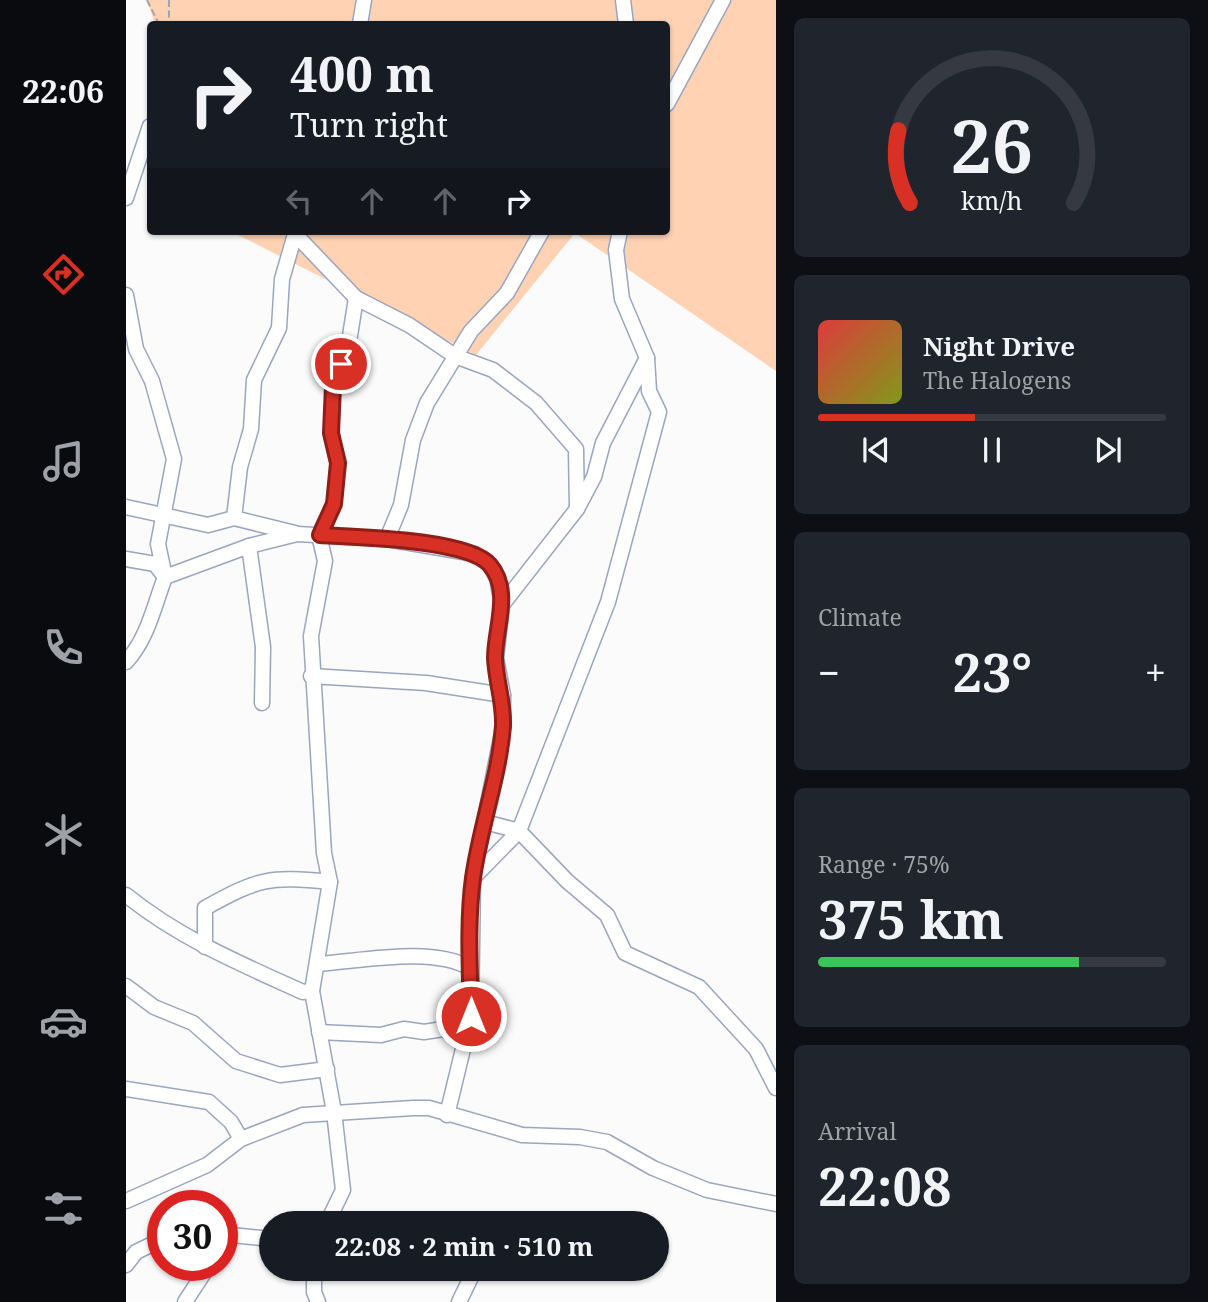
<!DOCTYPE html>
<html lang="en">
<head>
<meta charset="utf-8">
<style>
	body { margin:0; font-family:"Noto Serif",serif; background:#20242c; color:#f1f3f6; height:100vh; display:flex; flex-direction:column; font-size:26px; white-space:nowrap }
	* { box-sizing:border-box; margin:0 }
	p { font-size:23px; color:#9ea1a6 }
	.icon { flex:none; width:38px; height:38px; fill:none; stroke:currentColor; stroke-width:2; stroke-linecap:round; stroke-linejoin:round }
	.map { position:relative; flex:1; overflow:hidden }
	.details { display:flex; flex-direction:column; gap:18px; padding:18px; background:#0d0f14; width:432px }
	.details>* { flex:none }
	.banner { position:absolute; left:21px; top:21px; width:523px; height:214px; border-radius:7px; box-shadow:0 2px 5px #0004; background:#171b24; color:#f1f3f6; overflow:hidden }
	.speed { position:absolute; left:21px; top:1190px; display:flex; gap:14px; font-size:35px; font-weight:700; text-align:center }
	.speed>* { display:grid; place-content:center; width:91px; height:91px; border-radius:50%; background:#171b24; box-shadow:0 2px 5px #0004; line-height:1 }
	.speed .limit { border:10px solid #d22; background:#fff; color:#111 }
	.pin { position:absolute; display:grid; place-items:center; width:60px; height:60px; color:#fff; margin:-30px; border:4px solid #fff; border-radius:50%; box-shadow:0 2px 7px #0007 }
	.me { position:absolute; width:77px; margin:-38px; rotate:0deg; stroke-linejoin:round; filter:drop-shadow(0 0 5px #0008) }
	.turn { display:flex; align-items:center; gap:24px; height:147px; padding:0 28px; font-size:32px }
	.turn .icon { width:91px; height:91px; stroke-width:2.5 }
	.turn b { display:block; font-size:49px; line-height:60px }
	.lanes { display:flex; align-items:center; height:66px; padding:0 28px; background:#0003; justify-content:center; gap:35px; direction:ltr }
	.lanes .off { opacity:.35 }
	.big { font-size:52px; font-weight:700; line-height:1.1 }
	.details .tile { flex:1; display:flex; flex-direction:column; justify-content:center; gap:10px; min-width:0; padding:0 24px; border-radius:10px; background:#20242c }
	.details .dial { align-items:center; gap:0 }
	.dial svg { height:182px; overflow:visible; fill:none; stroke:#363941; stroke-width:7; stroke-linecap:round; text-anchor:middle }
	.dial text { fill:#f1f3f6; stroke:none }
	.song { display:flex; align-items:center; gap:21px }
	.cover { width:84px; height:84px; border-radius:10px; background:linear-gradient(135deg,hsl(0 70% 55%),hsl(70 70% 35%)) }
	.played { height:7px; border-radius:4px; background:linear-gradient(90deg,#d93025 45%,#363941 45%) }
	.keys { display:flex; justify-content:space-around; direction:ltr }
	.heat { display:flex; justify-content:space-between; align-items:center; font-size:38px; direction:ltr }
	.charge { height:10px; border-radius:5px; background:linear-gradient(90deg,#34c759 75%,#363941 0) }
	.trip { position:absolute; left:133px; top:1211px; width:410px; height:70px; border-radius:35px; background:#171b24; box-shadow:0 2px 5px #0004; font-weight:700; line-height:70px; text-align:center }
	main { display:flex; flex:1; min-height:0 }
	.tab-bar { display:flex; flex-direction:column; width:126px; justify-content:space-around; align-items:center; background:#090b0e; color:#9ea1a6 }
	.tab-bar .icon { width:49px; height:49px }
	.tab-bar .active { color:#d93025 }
	.tab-bar b { font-size:32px; color:#f1f3f6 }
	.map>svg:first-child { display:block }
</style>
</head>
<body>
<main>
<nav class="tab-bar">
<b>22:06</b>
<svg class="icon active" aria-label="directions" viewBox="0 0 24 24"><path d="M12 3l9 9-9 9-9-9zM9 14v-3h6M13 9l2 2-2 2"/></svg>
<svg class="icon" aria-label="music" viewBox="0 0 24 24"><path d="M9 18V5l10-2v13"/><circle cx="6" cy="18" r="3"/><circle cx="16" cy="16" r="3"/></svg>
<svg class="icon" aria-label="phone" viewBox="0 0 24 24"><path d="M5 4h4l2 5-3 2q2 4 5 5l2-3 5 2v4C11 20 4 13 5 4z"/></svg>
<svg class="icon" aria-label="climate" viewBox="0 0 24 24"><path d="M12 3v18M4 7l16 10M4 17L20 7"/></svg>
<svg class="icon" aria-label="car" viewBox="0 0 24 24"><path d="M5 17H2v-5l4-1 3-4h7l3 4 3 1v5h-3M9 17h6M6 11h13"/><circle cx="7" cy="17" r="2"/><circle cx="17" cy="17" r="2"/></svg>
<svg class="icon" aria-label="filters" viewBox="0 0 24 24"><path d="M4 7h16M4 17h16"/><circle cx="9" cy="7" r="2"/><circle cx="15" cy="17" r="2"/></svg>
</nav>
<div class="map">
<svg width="650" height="1302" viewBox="0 0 650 1302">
	<rect width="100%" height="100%" fill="#fbfbfb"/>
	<!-- green -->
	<path fill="#fed2b3" d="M21 0H650V371L449 233 350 355 104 231H541V24H29Z"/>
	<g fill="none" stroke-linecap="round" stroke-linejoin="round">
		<defs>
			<g id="minor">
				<path d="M497 0 500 24"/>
				<path d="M234 24 238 0"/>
				<path d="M541 104 597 0"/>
				<path d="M0 198 24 126"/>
				<path d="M169 234 230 298 283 325 329 356 367 370 410 403 450 449 451 509"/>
				<path d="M0 295 10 349 26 381 48 459 32 544 39 577 29 564 0 559"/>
				<path d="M0 507 82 525 108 518"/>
				<path d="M169 533 108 518 114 467 125 429 128 380 153 328 156 279 170 231"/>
				<path d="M261 539 275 505 287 440 301 403 345 331 381 293 416 231"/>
				<path d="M123 546 137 647 136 703"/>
				<path d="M376 605 451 509 468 477 477 443 521 358"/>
				<path d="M0 662C22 638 28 606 39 577L123 546 171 534 261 539 349 554 363 564 371 578 376 605 370 658 377 695V728L347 878 345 1016 321 1115"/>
				<path d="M185 676 300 683 377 695"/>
				<path d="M359 822 393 831 441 881 481 915 499 953 573 987 630 1049 650 1088"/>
				<path d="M348 877 393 831 482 602 533 412 523 391 521 358 496 299 490 250 494 231"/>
				<path d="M0 895C53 938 115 964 177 992L186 991"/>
				<path d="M79 947V908C133 878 143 876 204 882"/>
				<path d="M192 964C236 961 306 946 344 968"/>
				<path d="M0 986 28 1007 67 1023 110 1061 154 1075 201 1069"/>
				<path d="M193 1032 255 1035 278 1029 298 1032 317 1029 340 1040"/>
				<path d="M0 1089 83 1102 105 1122 115 1139"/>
				<path d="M0 1201 81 1165 115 1139 177 1115 287 1108H303L396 1135 454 1137 481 1142 527 1168 581 1190 650 1204"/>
				<path d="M201 1223 217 1190 208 1112 186 991 204 882 198 853 185 636 199 561 193 535 208 504 212 463 205 434 207 386 223 342 230 298"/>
				<path d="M96 1234 145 1239"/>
				<path d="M0 1265 10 1252 37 1239"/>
				<path d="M188 1269V1292L192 1302"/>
				<path d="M59 1302 83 1265"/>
				<path d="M333 1302 349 1269"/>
			</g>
		</defs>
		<!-- minor casing -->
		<use href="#minor" stroke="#9aa5c0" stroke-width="17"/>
		<!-- path -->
		<g stroke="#a2a4a8" stroke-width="2" stroke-dasharray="7 3.5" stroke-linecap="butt">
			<path d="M21 0 33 24"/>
			<path d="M43 0V24"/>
		</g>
		<!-- minor -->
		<use href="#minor" stroke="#fff" stroke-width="14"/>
	</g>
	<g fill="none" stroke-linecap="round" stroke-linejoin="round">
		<defs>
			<path id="route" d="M215 364 207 386 205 433 212 463 208 504 194 535C229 537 342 539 364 565 386 591 369 628 369 658 370 681 378 702 377 726 373 777 354 827 347 878 341 922 344 971 345 1016"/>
		</defs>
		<!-- route casing -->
		<use href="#route" stroke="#8d1f18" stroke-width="18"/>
		<!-- route -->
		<use href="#route" stroke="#d93025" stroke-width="12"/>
	</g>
</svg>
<div class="speed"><div class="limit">30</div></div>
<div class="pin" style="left:215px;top:364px;background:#d93025"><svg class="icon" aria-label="arrive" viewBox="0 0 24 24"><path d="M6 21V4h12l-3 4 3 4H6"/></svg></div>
<svg class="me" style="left:345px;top:1016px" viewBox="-20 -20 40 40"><circle r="17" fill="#d93025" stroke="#fff" stroke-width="3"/><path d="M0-11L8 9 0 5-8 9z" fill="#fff"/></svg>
<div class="trip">22:08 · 2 min · 510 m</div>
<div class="banner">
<div class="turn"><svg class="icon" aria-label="right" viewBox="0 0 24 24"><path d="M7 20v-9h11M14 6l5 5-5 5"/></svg><div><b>400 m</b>Turn right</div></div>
<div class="lanes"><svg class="icon off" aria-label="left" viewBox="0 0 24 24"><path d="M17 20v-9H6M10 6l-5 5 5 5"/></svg><svg class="icon off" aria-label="ahead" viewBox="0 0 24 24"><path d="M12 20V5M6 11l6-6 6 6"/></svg><svg class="icon off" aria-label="ahead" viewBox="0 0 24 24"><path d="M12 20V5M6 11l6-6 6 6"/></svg><svg class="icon" aria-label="right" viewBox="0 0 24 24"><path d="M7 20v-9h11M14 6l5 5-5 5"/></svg></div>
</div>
</div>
<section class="details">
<div class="tile dial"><svg viewBox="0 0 100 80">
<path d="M14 69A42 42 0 1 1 86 69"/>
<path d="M14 69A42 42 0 0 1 9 37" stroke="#d93025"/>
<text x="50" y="56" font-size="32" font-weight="700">26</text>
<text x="50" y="72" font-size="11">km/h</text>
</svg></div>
<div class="tile">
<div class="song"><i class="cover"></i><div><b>Night Drive</b><p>The Halogens</p></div></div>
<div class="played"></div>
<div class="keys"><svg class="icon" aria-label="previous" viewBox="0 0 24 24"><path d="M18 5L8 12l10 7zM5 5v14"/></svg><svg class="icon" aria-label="pause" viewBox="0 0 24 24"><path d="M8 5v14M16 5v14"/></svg><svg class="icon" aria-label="next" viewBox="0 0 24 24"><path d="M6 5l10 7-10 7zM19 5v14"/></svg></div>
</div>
<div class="tile"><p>Climate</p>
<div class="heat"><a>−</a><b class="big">23°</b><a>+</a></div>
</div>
<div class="tile"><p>Range · 75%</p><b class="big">375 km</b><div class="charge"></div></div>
<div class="tile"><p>Arrival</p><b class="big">22:08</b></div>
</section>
</main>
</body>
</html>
